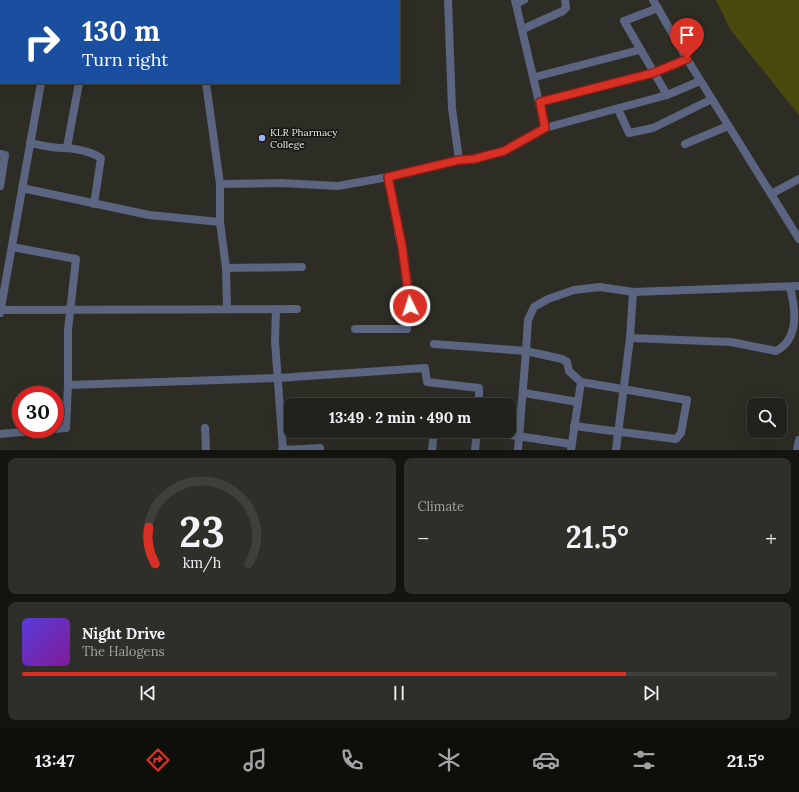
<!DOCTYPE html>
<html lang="en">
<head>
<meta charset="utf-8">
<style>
	body { margin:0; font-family:Lora,serif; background:#2e2f29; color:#f1f3f6; height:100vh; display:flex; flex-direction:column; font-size:15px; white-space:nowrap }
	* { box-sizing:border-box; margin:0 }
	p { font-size:13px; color:#a2a4a3 }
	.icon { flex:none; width:22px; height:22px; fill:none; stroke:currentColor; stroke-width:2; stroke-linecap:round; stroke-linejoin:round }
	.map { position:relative; height:450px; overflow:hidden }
	.panel { display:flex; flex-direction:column; gap:8px; padding:8px; background:#13130f; flex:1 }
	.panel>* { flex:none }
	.guide { position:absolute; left:0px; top:0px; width:400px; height:84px; box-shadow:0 4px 16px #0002,0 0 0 1px #3f3f3b; background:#1a4fa0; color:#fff; overflow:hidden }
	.fabs { position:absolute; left:747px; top:398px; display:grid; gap:8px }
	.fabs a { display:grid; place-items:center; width:40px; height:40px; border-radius:8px; background:#22221c; box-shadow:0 4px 16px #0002,0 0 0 1px #3f3f3b; font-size:20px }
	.speed { position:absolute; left:12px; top:386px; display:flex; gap:8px; font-size:20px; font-weight:700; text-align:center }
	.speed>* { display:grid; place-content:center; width:52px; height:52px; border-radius:50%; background:#22221c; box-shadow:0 4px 16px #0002,0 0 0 1px #3f3f3b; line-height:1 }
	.speed .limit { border:6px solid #d22; background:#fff; color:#111 }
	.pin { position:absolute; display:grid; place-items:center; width:34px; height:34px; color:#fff; margin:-41px -17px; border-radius:50% 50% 50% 0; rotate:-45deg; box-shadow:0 0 4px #0007 }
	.pin .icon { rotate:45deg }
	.me { position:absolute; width:44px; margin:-22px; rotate:356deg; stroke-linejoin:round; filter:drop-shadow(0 0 3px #0008) }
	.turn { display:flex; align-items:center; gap:14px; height:84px; padding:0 16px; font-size:18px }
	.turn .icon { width:52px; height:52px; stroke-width:2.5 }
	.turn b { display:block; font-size:28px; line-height:34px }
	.big { font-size:30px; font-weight:700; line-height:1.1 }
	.panel .widget { flex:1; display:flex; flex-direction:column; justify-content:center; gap:6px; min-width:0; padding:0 14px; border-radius:8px; background:#2e2f29 }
	.panel .dial { align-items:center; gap:0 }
	.dial svg { height:104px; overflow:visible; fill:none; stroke:#3f3f3b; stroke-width:7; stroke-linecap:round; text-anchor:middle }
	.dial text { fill:#f1f3f6; stroke:none }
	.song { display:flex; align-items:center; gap:12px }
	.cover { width:48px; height:48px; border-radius:6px; background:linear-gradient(135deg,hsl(250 70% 55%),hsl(290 70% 35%)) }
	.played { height:4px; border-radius:2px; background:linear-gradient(90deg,#d93025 80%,#3f3f3b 80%) }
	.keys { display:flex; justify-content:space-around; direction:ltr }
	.heat { display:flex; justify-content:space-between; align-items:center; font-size:22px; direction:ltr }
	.panel .tiles { flex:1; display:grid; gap:8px; grid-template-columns:1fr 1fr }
	.widget:last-child { grid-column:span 2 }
	.trip { position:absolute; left:284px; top:398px; width:232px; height:40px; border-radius:8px; background:#22221c; box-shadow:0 4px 16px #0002,0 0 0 1px #3f3f3b; font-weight:700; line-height:40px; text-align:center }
	.menu { display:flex; height:64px; justify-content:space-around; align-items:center; background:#0e0e0b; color:#a2a4a3 }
	.menu .icon { width:28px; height:28px }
	.menu .on { color:#d93025 }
	.menu b { font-size:18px; color:#f1f3f6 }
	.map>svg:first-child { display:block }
</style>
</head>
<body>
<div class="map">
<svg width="799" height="450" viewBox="0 0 799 450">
	<rect width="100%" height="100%" fill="#2d2d25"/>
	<!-- green -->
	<path fill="#4b4a0e" d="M716 0H799V115L730 29Z"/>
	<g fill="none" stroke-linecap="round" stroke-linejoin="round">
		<!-- minor -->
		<g stroke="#5b6480" stroke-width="8">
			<path d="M199 0V1"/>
			<path d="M448 0 452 108 459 160"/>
			<path d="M515 0 545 128"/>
			<path d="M653 0 687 59 799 239"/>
			<path d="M57 1V0"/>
			<path d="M118 1V0"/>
			<path d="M516 4 524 0"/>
			<path d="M658 8 624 21 667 95"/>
			<path d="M0 13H1"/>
			<path d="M523 29 563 11 566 8 565 0"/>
			<path d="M535 77 639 50"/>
			<path d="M206 83 220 184 281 183 338 186 388 177"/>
			<path d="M540 102 653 73 677 64 686 58"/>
			<path d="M618 109 629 133 653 128 712 99"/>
			<path d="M30 143C40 145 52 148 62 148 74 148 90 151 101 158L94 204"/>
			<path d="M685 144 728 126"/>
			<path d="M67 147 79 83"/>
			<path d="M0 154 5 155 0 186"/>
			<path d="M220 184V222L226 268 227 309"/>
			<path d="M22 188 149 215 220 222"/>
			<path d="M771 194 799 179"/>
			<path d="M12 247 76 259 68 330V385L66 428 55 429"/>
			<path d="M226 268 302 267"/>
			<path d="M276 309 275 341 283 450"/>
			<path d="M0 310 297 309"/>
			<path d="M0 313 41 83"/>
			<path d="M355 329H407L410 299 402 246 398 234V224L388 177 459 160 474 159 504 151 545 128 667 95 700 81"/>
			<path d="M630 338 731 342 776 351C799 339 796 311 790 287"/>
			<path d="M434 344 526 351 518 450"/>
			<path d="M68 385 278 378 425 368 427 382 479 388V405"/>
			<path d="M524 393 578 402"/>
			<path d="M574 426 676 439 681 433 687 400 581 382 569 371 567 362 562 359 526 351 528 320 534 307 548 299 574 290 600 287 633 292 799 286"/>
			<path d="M205 428 206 450"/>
			<path d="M484 431 571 444"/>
			<path d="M0 434 54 429"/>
			<path d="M282 450 320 448"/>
			<path d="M432 450 434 431"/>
			<path d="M475 450 477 431"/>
			<path d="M571 450 581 382"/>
			<path d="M616 450 630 338 633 292"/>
			<path d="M797 450 799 440"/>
		</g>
	</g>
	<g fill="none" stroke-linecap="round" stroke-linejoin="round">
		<defs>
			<path id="route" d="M410 306 402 246 388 177 459 160 474 159 504 151 545 128 540 102 653 73 687 59"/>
		</defs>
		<!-- route casing -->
		<use href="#route" stroke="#8d1f18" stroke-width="10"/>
		<!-- route -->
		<use href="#route" stroke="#d93025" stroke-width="7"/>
	</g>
	<!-- markers -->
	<circle fill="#9fb3fd" stroke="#151512" stroke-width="1.5" cx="262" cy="138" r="4"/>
	<g text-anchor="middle" stroke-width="3" stroke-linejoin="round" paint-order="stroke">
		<!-- poi labels -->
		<g font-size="10" fill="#eaeae5" stroke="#151512" text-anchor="start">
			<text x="270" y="136">KLR Pharmacy<tspan x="270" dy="12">College</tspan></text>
		</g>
	</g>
</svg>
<div class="fabs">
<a><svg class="icon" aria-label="search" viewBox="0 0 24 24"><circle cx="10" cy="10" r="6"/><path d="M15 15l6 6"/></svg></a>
</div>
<div class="speed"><div class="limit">30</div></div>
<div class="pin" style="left:687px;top:59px;background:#d93025"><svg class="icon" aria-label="arrive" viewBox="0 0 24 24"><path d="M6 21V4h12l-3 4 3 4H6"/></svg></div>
<svg class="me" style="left:410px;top:306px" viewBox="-20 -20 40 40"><circle r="17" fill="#d93025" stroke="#fff" stroke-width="3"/><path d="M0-11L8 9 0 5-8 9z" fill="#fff"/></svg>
<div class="trip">13:49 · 2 min · 490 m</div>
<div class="guide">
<div class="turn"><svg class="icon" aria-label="right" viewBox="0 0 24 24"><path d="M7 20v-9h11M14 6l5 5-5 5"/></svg><div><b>130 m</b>Turn right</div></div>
</div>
</div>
<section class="panel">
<div class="tiles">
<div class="widget dial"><svg viewBox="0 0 100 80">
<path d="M14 69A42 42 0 1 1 86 69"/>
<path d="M14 69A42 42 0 0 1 9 41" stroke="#d93025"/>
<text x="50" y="56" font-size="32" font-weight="700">23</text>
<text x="50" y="72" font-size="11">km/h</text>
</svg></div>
<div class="widget"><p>Climate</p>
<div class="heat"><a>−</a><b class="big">21.5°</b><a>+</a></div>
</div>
<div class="widget">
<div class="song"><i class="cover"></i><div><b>Night Drive</b><p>The Halogens</p></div></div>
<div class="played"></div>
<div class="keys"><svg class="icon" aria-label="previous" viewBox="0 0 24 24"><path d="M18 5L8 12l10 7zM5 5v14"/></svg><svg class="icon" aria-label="pause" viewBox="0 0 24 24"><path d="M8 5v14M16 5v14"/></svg><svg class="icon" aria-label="next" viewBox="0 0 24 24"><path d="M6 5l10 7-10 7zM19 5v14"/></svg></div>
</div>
</div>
</section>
<nav class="menu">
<b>13:47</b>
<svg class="icon on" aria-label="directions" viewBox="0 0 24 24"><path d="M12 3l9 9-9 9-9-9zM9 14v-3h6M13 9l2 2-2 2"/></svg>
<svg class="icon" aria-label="music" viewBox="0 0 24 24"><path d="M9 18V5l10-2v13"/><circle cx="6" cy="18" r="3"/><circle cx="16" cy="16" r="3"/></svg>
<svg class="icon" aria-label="phone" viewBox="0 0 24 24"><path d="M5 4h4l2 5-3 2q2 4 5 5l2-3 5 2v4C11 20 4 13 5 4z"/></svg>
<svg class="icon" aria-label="climate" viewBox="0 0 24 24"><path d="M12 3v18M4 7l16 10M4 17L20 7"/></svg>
<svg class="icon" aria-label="car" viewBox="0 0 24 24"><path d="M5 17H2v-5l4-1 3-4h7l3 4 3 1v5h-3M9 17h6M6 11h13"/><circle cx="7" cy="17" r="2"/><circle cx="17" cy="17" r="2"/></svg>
<svg class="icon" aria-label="filters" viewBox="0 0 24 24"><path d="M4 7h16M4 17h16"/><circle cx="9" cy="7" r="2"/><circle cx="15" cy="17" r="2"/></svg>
<b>21.5°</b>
</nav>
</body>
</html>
